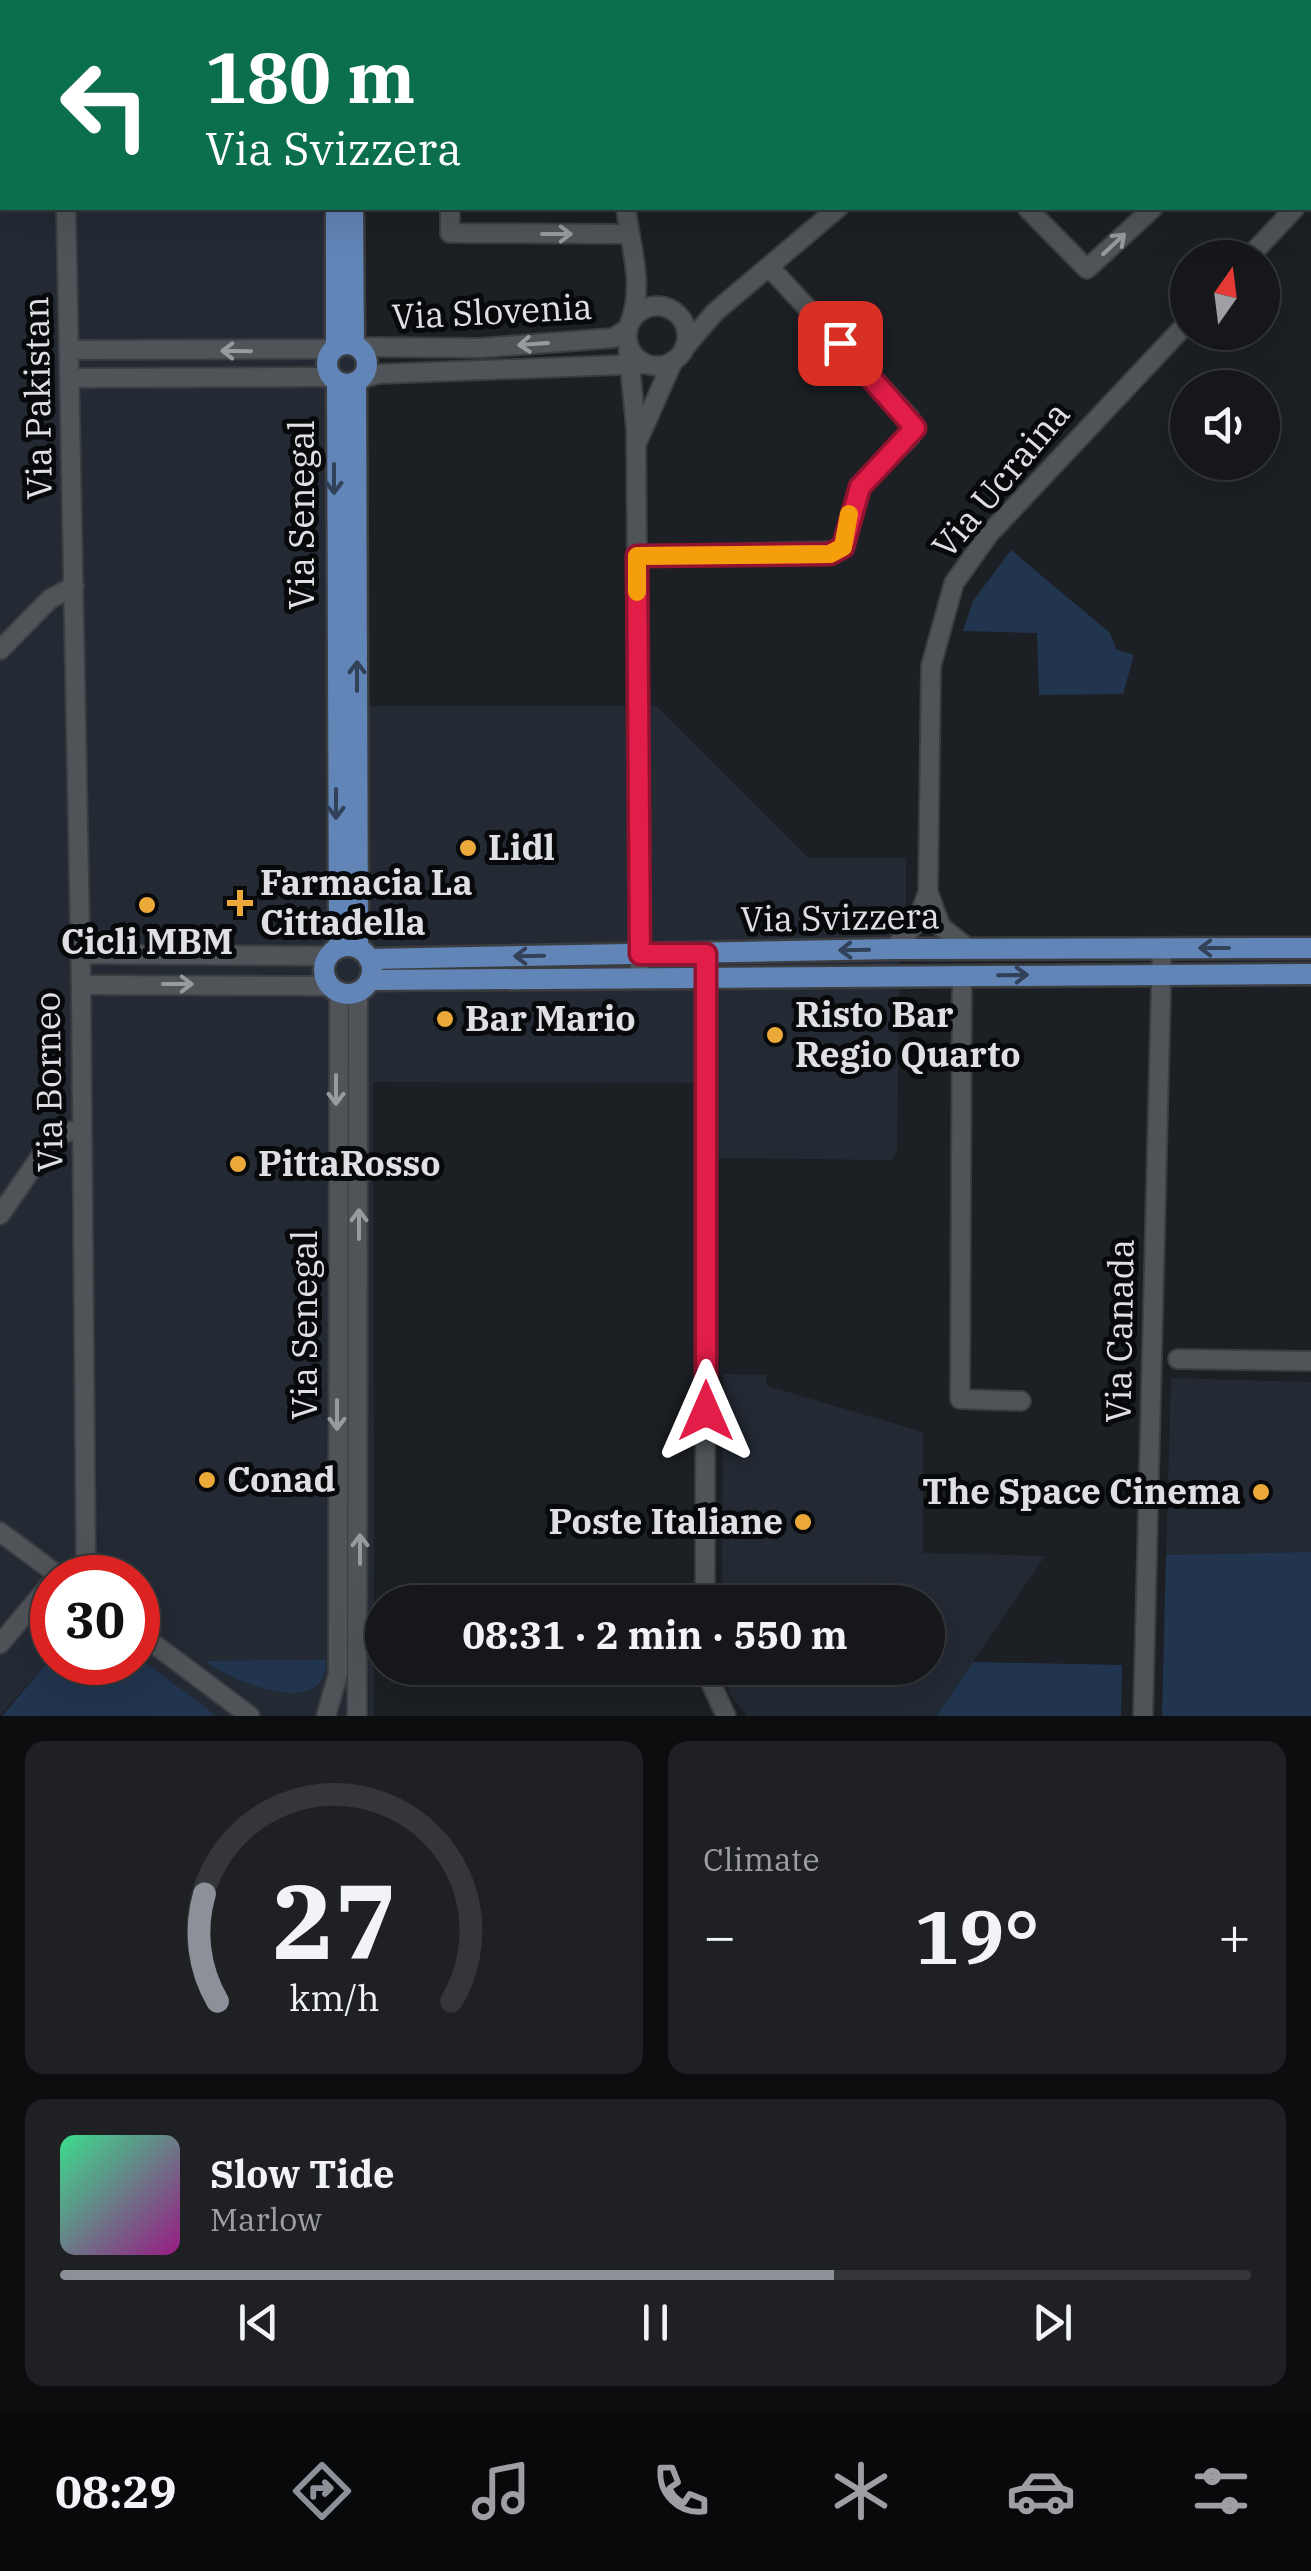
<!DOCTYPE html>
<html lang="en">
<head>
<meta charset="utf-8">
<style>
	body { margin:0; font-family:"IBM Plex Serif",serif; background:#1e2024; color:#f1f3f6; height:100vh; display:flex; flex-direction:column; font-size:38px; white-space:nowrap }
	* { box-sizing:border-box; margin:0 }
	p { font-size:32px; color:#9d9fa3 }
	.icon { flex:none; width:55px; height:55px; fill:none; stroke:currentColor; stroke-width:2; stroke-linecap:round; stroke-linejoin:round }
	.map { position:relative; height:1716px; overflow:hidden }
	.details { display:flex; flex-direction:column; gap:25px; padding:25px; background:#0c0d0f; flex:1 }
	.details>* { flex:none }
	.banner { position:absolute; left:0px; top:0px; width:1312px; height:210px; box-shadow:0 10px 40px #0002,0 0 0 2px #34363a; background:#0b6e4f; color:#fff; overflow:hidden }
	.needle { width:65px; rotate:14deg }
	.fabs { position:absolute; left:1170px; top:240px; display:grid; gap:20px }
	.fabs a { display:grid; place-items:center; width:110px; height:110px; border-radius:50%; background:#15171b; box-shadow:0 10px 40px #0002,0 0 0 2px #34363a; font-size:50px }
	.speed { position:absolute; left:30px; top:1555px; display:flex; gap:20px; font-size:50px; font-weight:700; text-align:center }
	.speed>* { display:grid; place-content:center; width:130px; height:130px; border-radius:50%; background:#15171b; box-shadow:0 10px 40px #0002,0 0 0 2px #34363a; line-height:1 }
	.speed .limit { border:15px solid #d22; background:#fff; color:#111 }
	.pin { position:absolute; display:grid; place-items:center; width:85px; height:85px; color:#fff; margin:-42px; border-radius:20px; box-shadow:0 5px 15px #0006 }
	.me { position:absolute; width:110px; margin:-55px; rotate:0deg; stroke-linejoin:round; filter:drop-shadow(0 0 8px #0008) }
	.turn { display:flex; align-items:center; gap:35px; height:210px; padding:0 40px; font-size:45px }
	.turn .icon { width:130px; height:130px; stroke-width:2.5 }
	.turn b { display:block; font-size:70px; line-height:85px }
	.big { font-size:75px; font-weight:700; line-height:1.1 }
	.details .card { flex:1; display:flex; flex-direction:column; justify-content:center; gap:15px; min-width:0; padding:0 35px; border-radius:20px; background:#1e2024 }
	.details .dial { align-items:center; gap:0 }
	.dial svg { height:260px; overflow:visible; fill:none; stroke:#34363a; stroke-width:7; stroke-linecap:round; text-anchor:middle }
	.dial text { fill:#f1f3f6; stroke:none }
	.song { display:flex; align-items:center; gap:30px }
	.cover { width:120px; height:120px; border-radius:15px; background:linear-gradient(135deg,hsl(150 70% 55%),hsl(310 70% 35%)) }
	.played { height:10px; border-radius:5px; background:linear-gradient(90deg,#8c9099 65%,#34363a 65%) }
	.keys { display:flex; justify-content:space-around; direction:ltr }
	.heat { display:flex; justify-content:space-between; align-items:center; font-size:55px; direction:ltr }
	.details .tiles { flex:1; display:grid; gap:25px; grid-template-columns:1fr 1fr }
	.card:last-child { grid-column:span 2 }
	.trip { position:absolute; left:365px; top:1585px; width:580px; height:100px; border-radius:50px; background:#15171b; box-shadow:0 10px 40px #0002,0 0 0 2px #34363a; font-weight:700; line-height:100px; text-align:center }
	.dock { display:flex; height:160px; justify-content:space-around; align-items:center; background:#08090b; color:#9d9fa3 }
	.dock .icon { width:70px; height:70px }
	.dock .selected { color:#8c9099 }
	.dock b { font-size:45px; color:#f1f3f6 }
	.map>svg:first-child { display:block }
</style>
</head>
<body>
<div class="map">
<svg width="1311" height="1716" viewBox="0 0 1311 1716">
	<rect width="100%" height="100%" fill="#1c1f24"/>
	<!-- built -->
	<g fill="#242a34">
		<path d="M0 0H365L2 2V208H364V706H656L808 858H906V912L900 923 897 1150 892 1160 717 1158 716 1083 373 1082 374 1716H217L138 1657V1578H52V1619L45 1629 52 1636V1657L0 1716Z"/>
		<path d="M723 1374 766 1375 767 1386 923 1432V1553L1045 1556 936 1716H747L730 1694 722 1668H928V1602H722Z"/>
		<path d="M1171 1378 1311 1382V1552L1166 1555Z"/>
	</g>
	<!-- green -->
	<g fill="#22354f">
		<path d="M1011 550 1110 633 1116 649 1134 655 1123 694 1039 695 1037 633 963 631 973 601Z"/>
		<path d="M1311 1552V1716H1162L1166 1555Z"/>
		<path d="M52 1657V1662H138V1657L217 1716H2Z"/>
		<path d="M326 1660C328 1716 244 1689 205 1661Z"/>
		<path d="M973 1662 1122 1665 1121 1716H936Z"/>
	</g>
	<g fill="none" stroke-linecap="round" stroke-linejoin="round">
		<defs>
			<g id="minor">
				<path d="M61 0 62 2"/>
				<path d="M449 0V2"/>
				<path d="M621 0V2"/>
				<path d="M1226 0 1229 2"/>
				<path d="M1056 2 1059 0"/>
				<path d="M1310 192 1311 191"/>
				<path d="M66 208 81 985 86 1578"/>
				<path d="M450 208V233L629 234"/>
				<path d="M626 208C630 246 644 282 631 320"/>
				<path d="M1027 208 1087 269 1153 208"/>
				<path d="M1248 258 1295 208"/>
				<circle cx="657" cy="336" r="30"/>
				<path d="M628 346 636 429 640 979"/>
				<path d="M358 347 480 348 613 338 627 329"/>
				<path d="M685 347 715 312 838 208"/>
				<path d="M69 350 333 349"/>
				<path d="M70 378 331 377"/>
				<path d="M360 379 378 374 646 364"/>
				<path d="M638 440 673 361"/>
				<path d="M637 556 837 551 843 547 860 487 910 437 915 428 909 417 771 269"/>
				<path d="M0 650 50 599 74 586"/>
				<path d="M928 892 941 927 968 948"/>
				<path d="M893 949 917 922 928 892 931 666 954 583 989 534 1188 322"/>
				<path d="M80 954 329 956"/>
				<path d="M962 975 960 1399 1021 1401"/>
				<path d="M81 985 330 986"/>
				<path d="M0 1215 51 1141 58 1134 82 1129"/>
				<path d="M1178 1359 1311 1361"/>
				<path d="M0 1532 62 1578"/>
				<path d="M705 1602 706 953"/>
				<path d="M138 1632 250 1716"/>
				<path d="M0 1644 52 1582"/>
				<path d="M704 1668 726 1716"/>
				<path d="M326 1716 338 1674 339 993"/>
				<path d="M357 1716 358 992"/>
				<path d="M1143 1716 1162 947"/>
			</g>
			<g id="major">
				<path d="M335 0V2"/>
				<path d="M352 0V2"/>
				<path d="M336 208V346"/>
				<path d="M353 208 354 344"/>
				<circle cx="347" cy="364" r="20"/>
				<path d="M337 382 339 948"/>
				<path d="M356 382 358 948"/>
				<circle cx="348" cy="970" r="24"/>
				<path d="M369 959 893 949 1311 948"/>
				<path d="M371 980 1311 974"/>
			</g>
		</defs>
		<!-- minor casing -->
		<use href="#minor" stroke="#3b3d40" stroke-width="22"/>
		<!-- major casing -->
		<use href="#major" stroke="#3b3d40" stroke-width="25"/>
		<!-- minor -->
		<use href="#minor" stroke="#505459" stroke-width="18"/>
		<!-- major -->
		<use href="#major" stroke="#6185b7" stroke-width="20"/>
	</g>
	<!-- one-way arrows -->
	<defs><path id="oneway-shaft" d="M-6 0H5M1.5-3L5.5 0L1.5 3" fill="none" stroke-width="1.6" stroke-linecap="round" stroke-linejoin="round" transform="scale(2.5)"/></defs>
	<g stroke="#979a9e">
		<use href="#oneway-shaft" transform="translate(557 234)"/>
		<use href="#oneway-shaft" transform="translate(1114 244) rotate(-43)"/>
		<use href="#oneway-shaft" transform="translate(533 344) rotate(176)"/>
		<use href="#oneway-shaft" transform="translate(236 351) rotate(-179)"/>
		<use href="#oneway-shaft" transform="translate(178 984)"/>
		<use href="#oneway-shaft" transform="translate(336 1090) rotate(90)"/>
		<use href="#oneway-shaft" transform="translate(359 1224) rotate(-90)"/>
		<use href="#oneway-shaft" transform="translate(337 1415) rotate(90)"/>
		<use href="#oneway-shaft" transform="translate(360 1549) rotate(-90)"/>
	</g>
	<g stroke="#304158">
		<use href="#oneway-shaft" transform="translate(334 479) rotate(90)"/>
		<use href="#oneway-shaft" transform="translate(357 676) rotate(-90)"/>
		<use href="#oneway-shaft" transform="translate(336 804) rotate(90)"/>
		<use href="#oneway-shaft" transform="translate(1214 948) rotate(-180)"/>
		<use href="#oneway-shaft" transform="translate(854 950) rotate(179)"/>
		<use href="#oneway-shaft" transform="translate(529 956) rotate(179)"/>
		<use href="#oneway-shaft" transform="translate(1013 975) rotate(-1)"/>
	</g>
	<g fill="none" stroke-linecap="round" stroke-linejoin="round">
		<defs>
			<path id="route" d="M706 1411V954H640L637 556 830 554 843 547 860 487 915 428 840 343"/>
		</defs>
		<!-- route casing -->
		<use href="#route" stroke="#92132f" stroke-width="25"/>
		<!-- route -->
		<use href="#route" stroke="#e11d48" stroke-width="18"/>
		<!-- slow -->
		<path stroke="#f59e0b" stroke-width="18" d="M637 592V556L830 554 843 547 849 514"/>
	</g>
	<!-- markers -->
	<g fill="#eba939" stroke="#08090b" stroke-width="4">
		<circle cx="468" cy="848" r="10"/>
		<path d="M235 888h10v10h10v10h-10v10h-10v-10h-10v-10h10z"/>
		<circle cx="147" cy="905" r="10"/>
		<circle cx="445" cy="1019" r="10"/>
		<circle cx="775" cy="1035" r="10"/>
		<circle cx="238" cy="1164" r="10"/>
		<circle cx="207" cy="1480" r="10"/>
		<circle cx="1261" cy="1492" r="10"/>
		<circle cx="803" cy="1522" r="10"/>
	</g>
	<g text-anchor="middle" stroke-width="10" stroke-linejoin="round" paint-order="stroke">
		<!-- street labels -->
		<g font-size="35" fill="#dee0e3" stroke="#08090b">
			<text transform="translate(492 312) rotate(-3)" y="12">Via Slovenia</text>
			<text transform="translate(38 398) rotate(-91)" y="12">Via Pakistan</text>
			<text transform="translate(1001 480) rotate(-50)" y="12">Via Ucraina</text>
			<text transform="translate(302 515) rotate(-90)" y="12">Via Senegal</text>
			<text transform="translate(840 918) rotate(-1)" y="12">Via Svizzera</text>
			<text transform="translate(49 1082) rotate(-91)" y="12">Via Borneo</text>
			<text transform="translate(305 1325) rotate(-90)" y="12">Via Senegal</text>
			<text transform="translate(1120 1331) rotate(-89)" y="12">Via Canada</text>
		</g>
		<!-- poi labels -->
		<g font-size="35" font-weight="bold" fill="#dee0e3" stroke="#08090b" text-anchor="start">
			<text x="488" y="860">Lidl</text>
			<text x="260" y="895">Farmacia La<tspan x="260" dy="40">Cittadella</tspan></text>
			<text x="147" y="954" text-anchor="middle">Cicli MBM</text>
			<text x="795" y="1027">Risto Bar<tspan x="795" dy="40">Regio Quarto</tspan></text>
			<text x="465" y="1031">Bar Mario</text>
			<text x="258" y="1176">PittaRosso</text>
			<text x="227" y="1492">Conad</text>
			<text x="1241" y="1504" text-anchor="end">The Space Cinema</text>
			<text x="783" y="1534" text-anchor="end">Poste Italiane</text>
		</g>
	</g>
</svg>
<div class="fabs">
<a><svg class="needle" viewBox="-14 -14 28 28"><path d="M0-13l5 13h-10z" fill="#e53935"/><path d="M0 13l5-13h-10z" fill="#9d9fa3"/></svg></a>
<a><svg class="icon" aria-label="sound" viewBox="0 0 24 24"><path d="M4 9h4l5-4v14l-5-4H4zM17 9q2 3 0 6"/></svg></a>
</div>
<div class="speed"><div class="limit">30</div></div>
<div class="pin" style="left:840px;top:343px;background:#d93025"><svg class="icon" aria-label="arrive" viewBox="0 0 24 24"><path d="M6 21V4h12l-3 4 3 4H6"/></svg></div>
<svg class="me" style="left:706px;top:1411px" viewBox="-20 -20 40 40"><path d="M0-17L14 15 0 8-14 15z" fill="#e11d48" stroke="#fff" stroke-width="4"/></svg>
<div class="trip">08:31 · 2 min · 550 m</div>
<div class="banner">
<div class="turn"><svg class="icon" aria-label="left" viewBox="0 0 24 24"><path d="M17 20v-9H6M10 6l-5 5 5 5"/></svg><div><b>180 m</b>Via Svizzera</div></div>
</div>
</div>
<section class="details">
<div class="tiles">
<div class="card dial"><svg viewBox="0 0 100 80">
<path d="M14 69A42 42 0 1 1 86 69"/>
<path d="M14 69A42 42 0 0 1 10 36" stroke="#8c9099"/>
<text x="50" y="56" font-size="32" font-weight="700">27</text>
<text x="50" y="72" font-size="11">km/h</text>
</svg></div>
<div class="card"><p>Climate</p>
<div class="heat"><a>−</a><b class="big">19°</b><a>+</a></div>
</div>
<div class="card">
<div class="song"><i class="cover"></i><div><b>Slow Tide</b><p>Marlow</p></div></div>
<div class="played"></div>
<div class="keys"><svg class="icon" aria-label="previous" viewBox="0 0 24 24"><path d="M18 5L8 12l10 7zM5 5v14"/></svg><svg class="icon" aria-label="pause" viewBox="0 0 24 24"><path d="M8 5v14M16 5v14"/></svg><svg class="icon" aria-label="next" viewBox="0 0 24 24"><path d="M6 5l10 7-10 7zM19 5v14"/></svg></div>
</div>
</div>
</section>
<nav class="dock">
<b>08:29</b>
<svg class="icon selected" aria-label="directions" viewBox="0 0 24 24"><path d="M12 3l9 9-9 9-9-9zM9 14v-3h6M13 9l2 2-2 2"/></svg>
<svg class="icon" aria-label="music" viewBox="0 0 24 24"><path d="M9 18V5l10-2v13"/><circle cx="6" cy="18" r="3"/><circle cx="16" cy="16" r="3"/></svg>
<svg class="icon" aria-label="phone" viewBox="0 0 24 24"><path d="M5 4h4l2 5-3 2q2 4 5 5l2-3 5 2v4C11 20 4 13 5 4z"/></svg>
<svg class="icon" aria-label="climate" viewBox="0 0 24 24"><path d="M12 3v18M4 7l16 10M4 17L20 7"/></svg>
<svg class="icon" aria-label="car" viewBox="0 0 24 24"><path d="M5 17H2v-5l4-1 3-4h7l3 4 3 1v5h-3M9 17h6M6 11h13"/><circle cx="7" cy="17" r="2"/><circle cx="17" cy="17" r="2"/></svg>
<svg class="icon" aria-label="filters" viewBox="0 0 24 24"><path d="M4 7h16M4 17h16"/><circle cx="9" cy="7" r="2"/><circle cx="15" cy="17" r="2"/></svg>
</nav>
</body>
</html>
